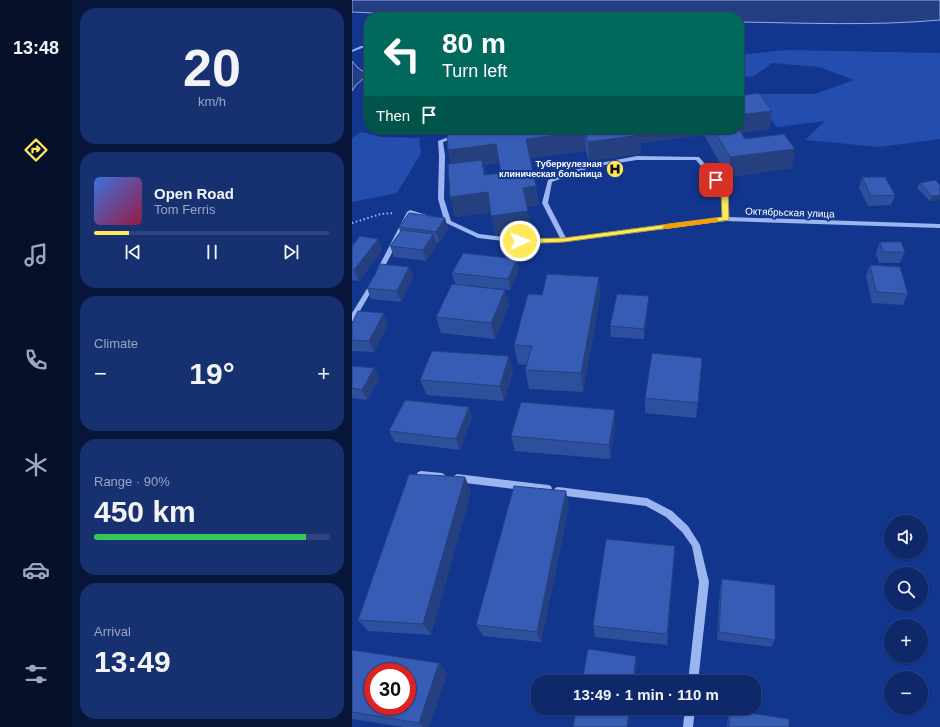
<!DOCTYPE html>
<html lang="en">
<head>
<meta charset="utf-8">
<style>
	body { margin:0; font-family:Arial,sans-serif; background:#173070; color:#f1f3f6; height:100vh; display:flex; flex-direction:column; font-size:15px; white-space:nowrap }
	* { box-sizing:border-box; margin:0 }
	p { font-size:13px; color:#9ba6c1 }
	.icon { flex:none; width:22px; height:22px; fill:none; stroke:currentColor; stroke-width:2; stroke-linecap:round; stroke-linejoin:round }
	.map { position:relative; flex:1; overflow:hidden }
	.sheet { display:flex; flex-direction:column; gap:8px; padding:8px; background:#08163a; width:280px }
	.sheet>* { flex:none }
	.top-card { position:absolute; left:12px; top:12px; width:380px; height:122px; border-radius:16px; box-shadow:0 1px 3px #0004,0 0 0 1px #2e447e; background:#00695c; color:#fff; overflow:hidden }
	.fabs { position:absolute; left:532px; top:515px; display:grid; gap:8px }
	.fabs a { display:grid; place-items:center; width:44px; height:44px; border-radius:50%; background:#0e286a; box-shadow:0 1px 3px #0004,0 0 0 1px #2e447e; font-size:20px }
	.speed { position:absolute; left:12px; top:663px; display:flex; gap:8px; font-size:20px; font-weight:700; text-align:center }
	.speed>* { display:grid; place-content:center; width:52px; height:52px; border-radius:50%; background:#0e286a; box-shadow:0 1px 3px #0004,0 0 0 1px #2e447e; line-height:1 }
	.speed .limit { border:6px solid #d22; background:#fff; color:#111 }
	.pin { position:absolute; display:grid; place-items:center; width:34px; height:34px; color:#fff; margin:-17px; border-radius:8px; box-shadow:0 2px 6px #0006 }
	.me { position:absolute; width:44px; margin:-22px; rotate:88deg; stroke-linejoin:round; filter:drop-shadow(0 0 3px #0008) }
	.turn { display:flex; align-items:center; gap:14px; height:84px; padding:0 12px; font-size:18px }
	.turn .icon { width:52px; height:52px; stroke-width:2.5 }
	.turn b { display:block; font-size:28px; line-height:34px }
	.then { display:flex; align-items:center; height:38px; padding:0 12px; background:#0003; gap:8px; font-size:15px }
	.big { font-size:30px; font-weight:800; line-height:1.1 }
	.sheet .widget { flex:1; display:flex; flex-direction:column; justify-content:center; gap:6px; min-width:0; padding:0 14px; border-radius:16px; background:#173070 }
	.sheet .dial { align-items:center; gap:0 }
	.dial b { font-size:52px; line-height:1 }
	.song { display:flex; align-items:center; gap:12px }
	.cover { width:48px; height:48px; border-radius:6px; background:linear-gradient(135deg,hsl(220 70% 55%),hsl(340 70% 35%)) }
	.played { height:4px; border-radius:2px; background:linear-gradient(90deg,#ffe85c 15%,#2e447e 15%) }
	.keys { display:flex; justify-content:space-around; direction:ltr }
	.heat { display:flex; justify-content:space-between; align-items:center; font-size:22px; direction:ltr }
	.charge { height:6px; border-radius:3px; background:linear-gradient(90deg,#34c759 90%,#2e447e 0) }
	.trip { position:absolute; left:179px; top:675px; width:230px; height:40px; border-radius:16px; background:#0e286a; box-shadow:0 1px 3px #0004,0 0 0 1px #2e447e; font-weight:800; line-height:40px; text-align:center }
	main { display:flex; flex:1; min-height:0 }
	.dock { display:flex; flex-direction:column; width:72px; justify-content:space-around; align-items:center; background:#06102a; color:#9ba6c1 }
	.dock .icon { width:28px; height:28px }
	.dock .active { color:#ffe85c }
	.dock b { font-size:18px; color:#f1f3f6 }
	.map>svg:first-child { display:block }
</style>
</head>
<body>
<main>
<nav class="dock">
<b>13:48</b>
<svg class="icon active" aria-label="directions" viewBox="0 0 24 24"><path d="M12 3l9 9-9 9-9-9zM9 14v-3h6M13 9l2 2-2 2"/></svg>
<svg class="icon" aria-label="music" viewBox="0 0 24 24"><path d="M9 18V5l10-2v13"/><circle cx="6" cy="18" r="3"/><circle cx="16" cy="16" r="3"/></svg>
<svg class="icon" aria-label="phone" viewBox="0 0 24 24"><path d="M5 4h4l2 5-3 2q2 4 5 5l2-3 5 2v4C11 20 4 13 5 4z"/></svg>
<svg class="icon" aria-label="climate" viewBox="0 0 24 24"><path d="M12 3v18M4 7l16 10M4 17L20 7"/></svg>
<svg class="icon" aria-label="car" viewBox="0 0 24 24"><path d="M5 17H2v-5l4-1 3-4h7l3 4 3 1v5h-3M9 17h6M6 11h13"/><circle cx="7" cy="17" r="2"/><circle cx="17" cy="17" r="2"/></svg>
<svg class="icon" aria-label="filters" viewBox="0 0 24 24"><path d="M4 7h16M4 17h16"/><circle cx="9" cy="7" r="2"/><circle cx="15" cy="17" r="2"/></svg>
</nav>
<section class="sheet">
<div class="widget dial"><b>20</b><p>km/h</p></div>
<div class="widget">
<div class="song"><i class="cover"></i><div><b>Open Road</b><p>Tom Ferris</p></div></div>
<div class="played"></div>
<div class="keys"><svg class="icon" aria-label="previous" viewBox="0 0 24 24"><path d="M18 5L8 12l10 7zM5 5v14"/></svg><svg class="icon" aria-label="pause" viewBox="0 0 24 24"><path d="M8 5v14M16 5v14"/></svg><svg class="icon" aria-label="next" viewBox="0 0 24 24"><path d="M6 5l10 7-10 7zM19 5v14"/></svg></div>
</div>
<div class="widget"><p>Climate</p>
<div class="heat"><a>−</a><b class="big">19°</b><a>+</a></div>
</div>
<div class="widget"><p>Range · 90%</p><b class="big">450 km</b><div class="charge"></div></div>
<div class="widget"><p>Arrival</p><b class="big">13:49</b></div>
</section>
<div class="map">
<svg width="588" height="727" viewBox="0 0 588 727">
	<rect width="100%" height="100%" fill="#12368e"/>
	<!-- green -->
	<g fill="#244ead">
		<path d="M433 50 588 53V139L527 147 453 140 473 121 425 127 398 94H463L502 80 467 67 420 63 402 76 387 77V55Z"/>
		<path d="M9 132 30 137 67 138 69 153 45 193 0 202V138Z"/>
	</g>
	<!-- water -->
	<g fill="#243e81" stroke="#8daef5">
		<path d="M0 0H588V20C521 26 454 23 387 22V17H66L62 15 0 12Z"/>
		<path d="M0 61 6 68 12 72V78L4 85 0 91Z"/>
	</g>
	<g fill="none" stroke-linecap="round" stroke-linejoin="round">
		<!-- stream -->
		<path fill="#8daef5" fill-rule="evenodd" d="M9 46H17V48H10L0 52V50Z"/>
		<!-- path -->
		<path stroke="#9bb5f1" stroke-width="2" stroke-dasharray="1.5 2.5" stroke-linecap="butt" d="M0 223 29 214 42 213"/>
		<!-- minor -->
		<g fill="#9bb5f1" fill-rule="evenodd">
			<path d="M105 134 107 135V136L91 142 93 156 92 199 99 221 127 234 168 239 208 238 190 203 196 180 237 165 285 156 347 157 376 191 377 217 588 224V228L374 221 212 242 168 243 126 238 94 223 84 221 83 220 86 218 92 220 86 199 87 156 86 141ZM285 160H344L370 191 371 218 214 238 196 203 200 182 240 167Z"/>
			<path d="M58 210 78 216 79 217 76 219 60 214 30 272 27 274 25 273 24 272 55 212Z"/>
			<path d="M20 283 23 285 2 321H0V313L18 284Z"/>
			<path d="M69 471 90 473 93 475 94 477 93 479 90 481 69 477 66 476 65 474 66 472Z"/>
			<path d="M105 474 196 485 199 486 200 489 199 492 196 493 105 482 102 480 101 478 102 476Z"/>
			<path d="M206 487 295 498 320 511 336 526 348 545 357 582 346 682H336L347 582 340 546 330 532 314 517 294 506 206 495 203 494 202 491 203 488Z"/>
			<path d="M333 708H343L341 727H331Z"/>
		</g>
	</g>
	<!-- wall -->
	<g fill="#2e4f9c" fill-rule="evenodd">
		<path d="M420 111 417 129 389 133 393 139 440 168 376 177 352 135 289 143V154L237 161 234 151 178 158 184 186 187 205 175 207 179 230 144 236 139 212 103 217 100 164 96 150 100 129H387ZM148 163 149 173 134 175 132 165Z"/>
		<path d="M510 177 543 195 539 205 516 206 507 188Z"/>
		<path d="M568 183 588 185V200L578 201 565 188Z"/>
		<path d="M93 218 96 229 87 243 84 242 85 244 74 261 42 257 38 246 48 232 47 227Z"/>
		<path d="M26 239 30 250 7 281 0 280V246Z"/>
		<path d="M528 242 553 252 548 263H527L524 253Z"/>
		<path d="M518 265 556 294 551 305 520 303 514 276Z"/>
		<path d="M57 267 61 278 49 302 19 299 15 288Z"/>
		<path d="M167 270 158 290 103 284 100 273Z"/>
		<path d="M247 277 248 297 231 392 177 389 173 370 175 365 166 364 162 345 190 295Z"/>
		<path d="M157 305 143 339 89 333 84 317Z"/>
		<path d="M296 307 292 339 259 337 258 326Z"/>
		<path d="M0 323 36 324 22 352 0 351Z"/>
		<path d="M350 358 344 418 293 413V398Z"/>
		<path d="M0 366 22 368 27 379 15 400 0 398Z"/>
		<path d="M161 371 152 401 75 395 68 380Z"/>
		<path d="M117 407 120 417 108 450 43 442 37 431Z"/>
		<path d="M263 410V425L258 459 163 451 159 436Z"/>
		<path d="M119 491 79 635 16 631 6 620Z"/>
		<path d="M217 505 189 642 131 636 124 625Z"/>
		<path d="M323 546 315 645 243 637 241 626Z"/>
		<path d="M370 579 423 640 419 647 365 640 368 587Z"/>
		<path d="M0 650 95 673 77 727H52L0 719Z"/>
		<path d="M378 710 437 727H375L376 716Z"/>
	</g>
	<!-- shaded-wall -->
	<g fill="#26407f">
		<path d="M420 111 417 129 377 135 387 129V115Z"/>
		<path d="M284 129H352V135L289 143V154L237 161 236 142Z"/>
		<path d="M232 132 234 151 177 158 174 139Z"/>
		<path d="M144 144 148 163 132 165 140 212 103 217 98 197 101 169 96 150Z"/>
		<path d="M443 149 440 168 376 177 378 157Z"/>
		<path d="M184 186 187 205 175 207 171 188Z"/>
		<path d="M588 195V200L578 201 580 196Z"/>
		<path d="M176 211 179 230 144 236 139 216Z"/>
		<path d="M93 218 96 229 87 243 84 232Z"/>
		<path d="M81 234 85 244 74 261 71 250Z"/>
		<path d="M26 239 30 250 7 281 2 270Z"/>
		<path d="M165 259 167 270 158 290 156 279Z"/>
		<path d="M57 267 61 278 49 302 45 291Z"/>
		<path d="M247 277 248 297 231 392 229 373Z"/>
		<path d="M153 290 157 305 143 339 139 323Z"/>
		<path d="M297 296 296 307 292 339V329Z"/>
		<path d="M32 313 36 324 22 352 17 341Z"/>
		<path d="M157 356 161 371 152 401 148 386Z"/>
		<path d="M22 368 27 379 15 400 10 390Z"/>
		<path d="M117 407 120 417 108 450 104 439Z"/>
		<path d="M263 410V425L258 459 257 445Z"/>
		<path d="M113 477 119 491 79 635 71 624Z"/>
		<path d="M214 491 217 505 189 642 185 632Z"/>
		<path d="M284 656 285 666 283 682H281Z"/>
		<path d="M87 663 95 673 77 727H72L67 723Z"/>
		<path d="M277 708H279L276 727H275Z"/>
	</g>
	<!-- building -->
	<g fill="#365cb5" stroke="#26407f" fill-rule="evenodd">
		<path d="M407 93 420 111 387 115V96Z"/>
		<path d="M100 129H286L289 135 236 142 232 132 174 139 184 186 171 188 176 211 139 216 136 192 98 197 96 164 130 160 132 175 149 173 144 144 96 150 95 130Z"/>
		<path d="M361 129H387L393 139 432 134 443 149 378 157Z"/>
		<path d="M510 177H533L543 195 519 196Z"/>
		<path d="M583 180 588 185V195L580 196 568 183Z"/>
		<path d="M57 213 93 218 84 232 47 227Z"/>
		<path d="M50 230 81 234 71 250 38 246Z"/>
		<path d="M8 236 26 239 2 270H0V246Z"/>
		<path d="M528 242H549L553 252H531Z"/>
		<path d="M111 253 165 259 156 279 100 273Z"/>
		<path d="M29 264 57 267 45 291 15 288Z"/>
		<path d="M518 265 548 267 556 294 524 292Z"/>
		<path d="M195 274 247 277 229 373 173 370 180 346 162 345 176 294 190 295Z"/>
		<path d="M100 284 153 290 139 323 84 317Z"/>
		<path d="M265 294 297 296 292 329 258 326Z"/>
		<path d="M6 311 32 313 17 341 0 340V323Z"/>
		<path d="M80 351 157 356 148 386 68 380Z"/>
		<path d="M300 353 350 358 346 403 293 398Z"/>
		<path d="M0 366 22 368 10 390 0 388Z"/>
		<path d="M53 400 117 407 104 439 37 431Z"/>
		<path d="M169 402 263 410 257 445 159 436Z"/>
		<path d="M57 474 113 477 71 624 6 620Z"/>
		<path d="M162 486 214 491 185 632 124 625Z"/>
		<path d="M254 539 323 546 315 634 241 626Z"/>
		<path d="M370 579 423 585V640L367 632Z"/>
		<path d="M236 649 284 656 281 682H230Z"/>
		<path d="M0 650 87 663 67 723 0 712ZM21 672H55V706H21Z"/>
		<path d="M225 708H277L275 727H221Z"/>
		<path d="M378 710 437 719V727H377Z"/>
	</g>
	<!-- route -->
	<path fill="#ffe85c" stroke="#a6973c" d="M361 178H366L376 191 377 220 212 242 168 244 165 241 168 239 212 238 370 217 369 191 360 180Z"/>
	<!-- slow -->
	<path fill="#f59e0b" d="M363 218 366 219V222L314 229 310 227 314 224Z"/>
	<!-- icons -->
	<defs>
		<symbol id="hospital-disc" viewBox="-11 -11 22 22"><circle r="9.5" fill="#ffe85c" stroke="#12368e"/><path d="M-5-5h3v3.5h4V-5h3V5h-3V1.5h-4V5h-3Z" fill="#111"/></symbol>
	</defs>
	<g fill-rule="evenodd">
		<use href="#hospital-disc" x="253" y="159" width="20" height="20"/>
	</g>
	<g text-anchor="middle" stroke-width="4" stroke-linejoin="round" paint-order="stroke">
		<!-- far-poi labels -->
		<g font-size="9" font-weight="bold" fill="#fff" stroke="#12368e" text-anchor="end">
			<text x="250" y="167">Туберкулезная<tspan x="250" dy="10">клиническая больница</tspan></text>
		</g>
		<!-- street labels -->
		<g font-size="10" fill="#fff" stroke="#12368e">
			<text transform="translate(438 212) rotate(2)" y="4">Октябрьская улица</text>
		</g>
	</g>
</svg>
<div class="fabs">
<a><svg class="icon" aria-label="sound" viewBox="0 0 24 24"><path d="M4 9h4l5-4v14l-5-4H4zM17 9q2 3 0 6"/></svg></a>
<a><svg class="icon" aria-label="search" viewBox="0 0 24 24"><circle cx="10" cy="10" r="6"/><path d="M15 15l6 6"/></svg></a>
<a>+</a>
<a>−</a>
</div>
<div class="speed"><div class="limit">30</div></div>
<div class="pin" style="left:364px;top:180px;background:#d93025"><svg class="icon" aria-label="arrive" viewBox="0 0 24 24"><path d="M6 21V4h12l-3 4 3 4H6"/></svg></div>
<svg class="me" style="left:168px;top:241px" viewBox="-20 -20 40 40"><circle r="17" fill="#ffe85c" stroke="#fff" stroke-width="3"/><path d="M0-11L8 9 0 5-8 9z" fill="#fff"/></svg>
<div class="trip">13:49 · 1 min · 110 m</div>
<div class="top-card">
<div class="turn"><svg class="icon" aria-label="left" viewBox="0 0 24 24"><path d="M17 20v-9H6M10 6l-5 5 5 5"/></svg><div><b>80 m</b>Turn left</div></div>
<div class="then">Then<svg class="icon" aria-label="arrive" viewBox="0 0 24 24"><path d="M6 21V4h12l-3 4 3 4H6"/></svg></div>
</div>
</div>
</main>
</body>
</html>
